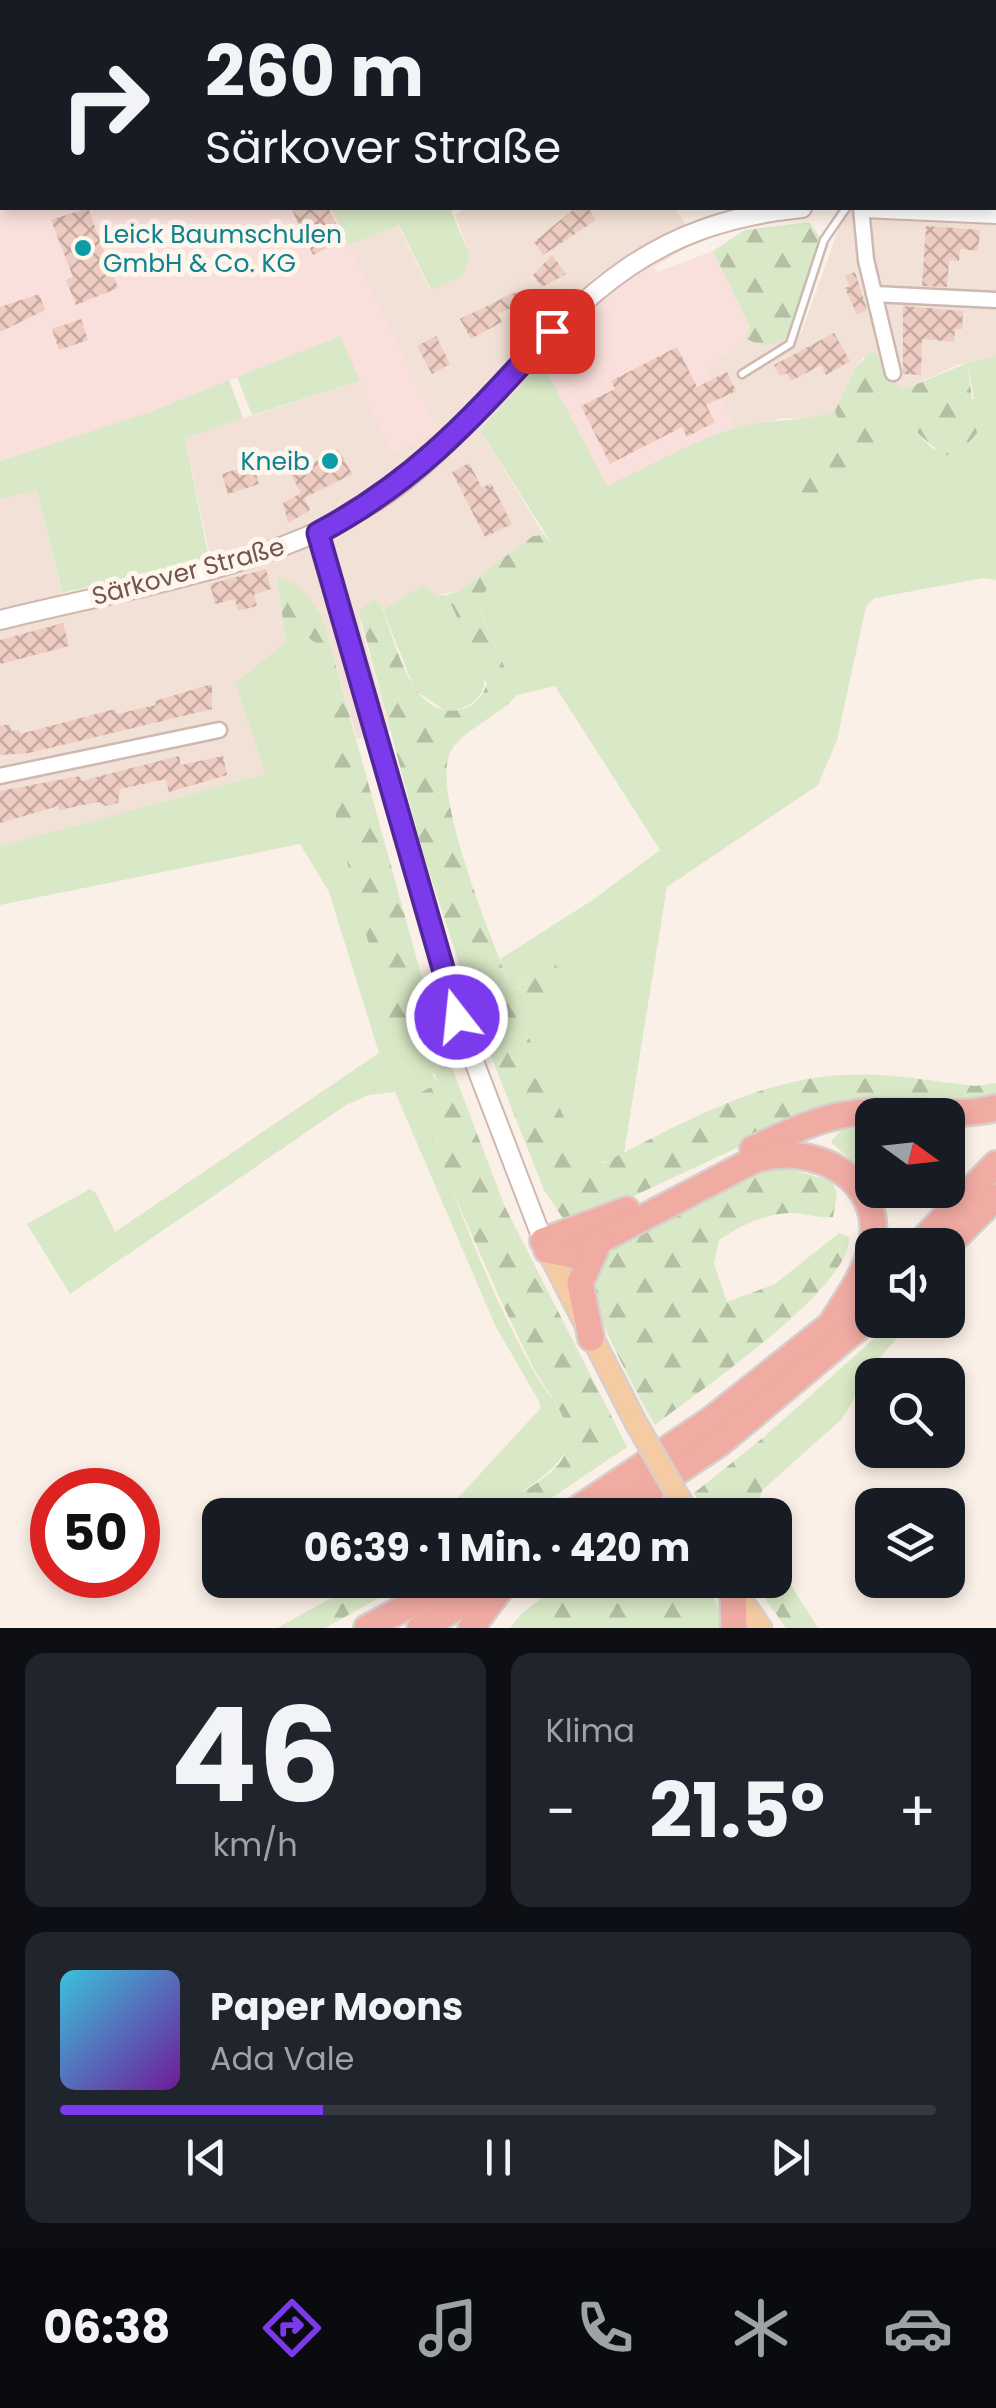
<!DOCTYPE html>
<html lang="de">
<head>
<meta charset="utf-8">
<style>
	body { margin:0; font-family:Poppins,sans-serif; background:#20242c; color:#f1f3f6; height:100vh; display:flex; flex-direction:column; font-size:38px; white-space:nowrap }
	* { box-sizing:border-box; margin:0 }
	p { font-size:32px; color:#9ea1a6 }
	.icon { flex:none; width:55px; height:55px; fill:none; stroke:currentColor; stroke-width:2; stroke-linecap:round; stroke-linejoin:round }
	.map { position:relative; height:1628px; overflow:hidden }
	.details { display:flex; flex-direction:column; gap:25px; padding:25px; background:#0d0f14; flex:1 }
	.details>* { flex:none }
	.banner { position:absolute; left:0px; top:0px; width:998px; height:210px; box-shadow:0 5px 15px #0003; background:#171b24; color:#f1f3f6; overflow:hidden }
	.needle { width:65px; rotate:105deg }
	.controls { position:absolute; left:855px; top:1098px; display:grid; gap:20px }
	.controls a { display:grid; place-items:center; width:110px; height:110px; border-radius:20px; background:#171b24; box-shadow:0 5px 15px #0003; font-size:50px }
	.speed { position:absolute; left:30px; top:1468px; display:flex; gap:20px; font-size:50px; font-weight:700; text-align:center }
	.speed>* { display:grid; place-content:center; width:130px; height:130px; border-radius:50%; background:#171b24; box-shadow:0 5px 15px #0003; line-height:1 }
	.speed .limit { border:15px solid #d22; background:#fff; color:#111 }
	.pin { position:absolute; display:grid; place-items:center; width:85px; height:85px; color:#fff; margin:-42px; border-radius:20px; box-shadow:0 5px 15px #0006 }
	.me { position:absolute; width:110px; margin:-55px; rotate:344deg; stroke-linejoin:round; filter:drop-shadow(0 0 8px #0008) }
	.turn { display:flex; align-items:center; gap:35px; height:210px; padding:0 40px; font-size:45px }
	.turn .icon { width:130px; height:130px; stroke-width:2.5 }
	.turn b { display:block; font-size:70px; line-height:85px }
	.big { font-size:75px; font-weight:700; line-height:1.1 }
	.details .card { flex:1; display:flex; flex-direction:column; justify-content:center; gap:15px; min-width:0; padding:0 35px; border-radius:20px; background:#20242c }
	.details .dial { align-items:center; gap:0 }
	.dial b { font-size:130px; line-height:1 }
	.song { display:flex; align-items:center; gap:30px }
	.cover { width:120px; height:120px; border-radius:15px; background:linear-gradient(135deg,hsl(190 70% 55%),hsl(280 70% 35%)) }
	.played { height:10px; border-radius:5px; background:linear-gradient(90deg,#7c3aed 30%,#363941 30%) }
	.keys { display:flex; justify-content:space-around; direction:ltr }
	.heat { display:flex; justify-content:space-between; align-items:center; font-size:55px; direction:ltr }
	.details .tiles { flex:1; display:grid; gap:25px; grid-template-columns:1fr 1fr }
	.card:last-child { grid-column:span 2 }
	.trip { position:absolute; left:202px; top:1498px; width:590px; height:100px; border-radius:20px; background:#171b24; box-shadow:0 5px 15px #0003; font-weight:700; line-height:100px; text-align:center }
	.menu { display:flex; height:160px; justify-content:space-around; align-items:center; background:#090b0e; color:#9ea1a6 }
	.menu .icon { width:70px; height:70px }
	.menu .current { color:#7c3aed }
	.menu b { font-size:45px; color:#f1f3f6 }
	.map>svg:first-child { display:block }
</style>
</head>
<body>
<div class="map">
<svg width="996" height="1628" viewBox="0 0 996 1628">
	<defs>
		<pattern id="forest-firs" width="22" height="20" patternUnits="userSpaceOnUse" patternTransform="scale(2.5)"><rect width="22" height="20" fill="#d9e8c6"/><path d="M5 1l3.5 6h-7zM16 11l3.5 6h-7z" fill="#b4bfa3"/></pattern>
		<pattern id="building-cross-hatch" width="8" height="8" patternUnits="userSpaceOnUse" patternTransform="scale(2.5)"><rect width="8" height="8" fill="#eeccc1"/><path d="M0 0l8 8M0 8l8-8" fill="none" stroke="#c5a89f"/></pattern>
	</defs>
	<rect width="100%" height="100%" fill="#fbf0e7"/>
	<!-- residential -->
	<g fill="#f2e1d6">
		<path d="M996 201V356L957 365 903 390 863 357 835 411 814 419 784 418 734 428 706 368 746 339 764 346 802 331 846 208H995Z"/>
		<path d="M465 208H675L697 241 601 299 480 430 544 535 533 536 459 591 436 595 423 585 383 610 379 602 360 623 390 731 357 739 324 623 277 578 286 642 235 683 267 774 0 846V499L37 489 66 613 214 576 185 437 360 381 373 411 438 432 349 245 398 225 430 290 470 256 455 215Z"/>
	</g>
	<!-- commercial -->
	<g fill="#fae0dc">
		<path d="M0 0H469L2 2V208H332L438 432 391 454 340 336 153 411 0 461Z"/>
		<path d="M713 251 750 327 746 339 706 368 734 428 607 487 542 362 601 299 631 275 652 263 657 272Z"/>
	</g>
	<!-- green -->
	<g fill="#d9e8c6">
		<path d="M332 208H450L470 256 462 276 431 290 399 225 349 245Z"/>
		<path d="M340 336 360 381 252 415 237 377Z"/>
		<path d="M996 356V580L983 578 875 598 866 606 837 740 818 785 667 887 624 1153C608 1162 597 1167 581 1156L525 1029 555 986 559 969 540 967 516 989 510 986 500 959 591 901 660 850 555 686 517 695 479 609 486 590 550 541 480 430 542 362 607 486C648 467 692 441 735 428 769 418 803 423 835 411L847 446 805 460 792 469 790 479C820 483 857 495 875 464L888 376 903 390 906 422 934 450 974 398 967 363Z"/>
		<path d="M229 380 243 418 185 438 209 559 62 593 37 490 0 499V461L153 411Z"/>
		<path d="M423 585 436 595H447C467 636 520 699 447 712L415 690 383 610Z"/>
		<path d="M309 638 319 646 330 687 336 819 421 1072 430 1071 438 1083 420 1093C450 1189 487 1289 537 1377 550 1398 571 1417 568 1445 565 1467 501 1508 480 1515 469 1518 453 1515 442 1515L540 1409V1403L495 1325 395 1092 369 1095 346 1105 70 1294 27 1224 90 1189 96 1193 115 1232 379 1053 329 892 300 844 0 905V846L266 774 235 683 286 642Z"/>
		<path d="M895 1320H913L876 1362 842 1419 759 1493 773 1453 770 1440 764 1437Z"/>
	</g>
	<!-- forest -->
	<g fill="url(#forest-firs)">
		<path d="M809 222 819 236 790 337 764 346 746 339 750 327 713 251 745 230Z"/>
		<path d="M871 352 877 353 888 376 875 464C862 487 824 496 800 492L790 479 792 469 805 460 847 446 835 411 855 369Z"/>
		<path d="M967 363 977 433 960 452 944 456 905 422 903 390Z"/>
		<path d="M544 535 550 541 545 548 486 590 479 610 517 695C499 716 467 727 452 749 427 785 494 943 510 986L517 989 540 967 553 962 559 969 555 986 525 1029 581 1156 604 1163C678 1125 758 1079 843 1075 887 1072 931 1081 975 1086L996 1083V1096C942 1110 884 1098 829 1105L584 1219 572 1221 562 1217 544 1190 480 1028 423 853 359 612 373 600 379 602C396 637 408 719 459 710 474 707 482 697 487 684L447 595 459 591 533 536Z"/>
		<path d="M277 577C303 585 312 599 324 623L433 1018 505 1207 627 1447 526 1515H479C504 1500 562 1478 567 1447 573 1416 544 1391 532 1365 489 1279 452 1190 416 1100L420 1093 438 1083 435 1074 411 1071 389 1022 336 819 330 687 319 646 309 638 286 642Z"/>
		<path d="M872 1125V1180L831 1142 840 1131Z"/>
		<path d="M782 1167 832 1181 837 1194 833 1217C819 1219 807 1213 793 1213 766 1213 741 1225 719 1240L714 1264 727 1302 775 1284 839 1233 849 1237C853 1287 696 1393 655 1425 640 1400 598 1320 592 1293 582 1242 720 1191 758 1172Z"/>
		<path d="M764 1437 770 1439 773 1453 755 1515H708L694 1493Z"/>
		<path d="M775 1560 818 1628H786L752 1580H775Z"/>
		<path d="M364 1580H411L325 1628H277Z"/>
		<path d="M567 1580H707L721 1616 719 1628H510L523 1612Z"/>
	</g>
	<!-- building -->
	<g fill="url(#building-cross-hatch)">
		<path d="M88 208 118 288 76 305 66 280 73 277 51 220Z"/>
		<path d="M291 208H328L344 240 313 255Z"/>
		<path d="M575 208H588L596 220 543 255 534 242Z"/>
		<path d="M926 226 980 230 978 251 960 249 959 261 949 260 947 287 922 286Z"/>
		<path d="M552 255 566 274 542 287 533 275Z"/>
		<path d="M855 272 867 310 857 315 845 288 850 286 845 276Z"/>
		<path d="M518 291 523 302 498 314 502 322 471 339 460 319Z"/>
		<path d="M39 294 45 310 0 332V307Z"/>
		<path d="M903 306 963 311 962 329H955L954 342 922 339 921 375 903 374Z"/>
		<path d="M81 319 88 340 59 350 52 329Z"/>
		<path d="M834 333 850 361 826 375 821 365 791 381 787 373 780 376 774 365Z"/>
		<path d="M436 336 450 364 432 374 417 346Z"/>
		<path d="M677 347 697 387 727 372 736 391 706 405 715 422 687 437 682 427 610 464 581 406 615 389 611 381Z"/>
		<path d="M338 449 352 474 304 498 310 510 288 523 283 503 301 493 291 475Z"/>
		<path d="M469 463 482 488 491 483 512 524 485 537 452 472Z"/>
		<path d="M253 464 259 484 228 494 222 474Z"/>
		<path d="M266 569 271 589 254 594 257 606 238 611 235 599 215 604 210 584Z"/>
		<path d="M63 623 69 646 0 664V640Z"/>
		<path d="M212 684V709L29 753 0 755V726L10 724 11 731 19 730 20 734 115 709 117 714 156 705 155 701Z"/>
		<path d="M179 756 181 765 223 756 227 775 169 792 166 779 120 789 118 803 106 806 98 802 59 810 58 806 0 823V791L80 776 81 781Z"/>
	</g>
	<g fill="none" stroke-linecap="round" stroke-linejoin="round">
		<defs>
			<path id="service" d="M742 374 790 344 824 240 846 208"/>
			<g id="minor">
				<path d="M737 2V0"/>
				<path d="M861 208 866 260 893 373"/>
				<path d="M874 294 996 300"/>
				<path d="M0 776 219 730"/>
			</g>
			<g id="secondary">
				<path d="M863 208 996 214"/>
				<path d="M318 533 457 1017 543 1241"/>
				<path d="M0 620C123 589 268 569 376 501 421 473 457 433 493 394 591 289 653 223 802 208"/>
			</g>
			<g id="primary">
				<path d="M544 1243 636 1423"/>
				<path d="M732 1586 761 1628"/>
			</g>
			<g id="motorway">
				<path d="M753 1149C784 1135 815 1119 848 1114 897 1106 947 1120 996 1108"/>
				<path d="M543 1241 627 1210"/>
				<path d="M918 1245 996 1164"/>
				<path d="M948 1245 996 1197"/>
				<path d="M547 1250 572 1255 754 1160C812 1141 888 1178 871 1249 864 1277 844 1302 830 1326"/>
				<path d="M591 1338 580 1283 598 1244"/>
				<path d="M569 1515 711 1420 843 1315"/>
				<path d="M613 1515 721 1442 872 1316"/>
				<path d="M733 1589 734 1628"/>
				<path d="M367 1628 456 1580"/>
				<path d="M420 1628 506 1580"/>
				<path d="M471 1628 501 1588"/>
			</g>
		</defs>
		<!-- service casing -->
		<use href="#service" stroke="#ceb9b1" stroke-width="11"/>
		<!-- minor casing -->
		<use href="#minor" stroke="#ceb9b1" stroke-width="19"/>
		<!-- secondary casing -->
		<use href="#secondary" stroke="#d1b8ae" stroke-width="22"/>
		<!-- primary casing -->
		<use href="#primary" stroke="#d8cfcd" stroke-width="25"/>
		<!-- motorway casing -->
		<use href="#motorway" stroke="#d8cfcd" stroke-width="30"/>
		<!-- service -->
		<use href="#service" stroke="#fff" stroke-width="6"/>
		<!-- minor -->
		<use href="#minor" stroke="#fff" stroke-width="14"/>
		<!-- secondary -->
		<use href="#secondary" stroke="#fff" stroke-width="18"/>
		<!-- primary -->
		<use href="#primary" stroke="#f5cba4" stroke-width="20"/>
		<!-- motorway -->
		<use href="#motorway" stroke="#f0aba3" stroke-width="25"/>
		<defs>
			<path id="primary-bridge" d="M636 1423 689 1515"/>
		</defs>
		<!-- primary-bridge casing -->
		<use href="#primary-bridge" stroke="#d8cfcd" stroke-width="25" stroke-linecap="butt"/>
		<!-- primary-bridge -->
		<use href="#primary-bridge" stroke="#f5cba4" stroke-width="20"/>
	</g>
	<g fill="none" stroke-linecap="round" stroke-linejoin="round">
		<defs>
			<path id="route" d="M457 1017 318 533C420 479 475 414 552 331"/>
		</defs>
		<!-- route casing -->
		<use href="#route" stroke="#51269a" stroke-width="25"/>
		<!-- route -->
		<use href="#route" stroke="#7c3aed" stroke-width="18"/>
	</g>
	<!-- markers -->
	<g fill="#0f9aa8" stroke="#fef5ed" stroke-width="4">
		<circle cx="83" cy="248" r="10"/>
		<circle cx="330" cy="461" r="10"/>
	</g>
	<g text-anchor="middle" stroke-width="10" stroke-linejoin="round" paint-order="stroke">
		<!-- culture labels -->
		<g font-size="25" fill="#0d838f" stroke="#fef5ed" text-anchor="start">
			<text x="103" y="243">Leick Baumschulen<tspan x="103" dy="29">GmbH &amp; Co. KG</tspan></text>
			<text x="310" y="470" text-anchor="end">Kneib</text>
		</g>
		<!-- street labels -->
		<g font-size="25" fill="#73554d" stroke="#fef5ed">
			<text transform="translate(188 571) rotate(-15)" y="9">Särkover Straße</text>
		</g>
	</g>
</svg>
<div class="controls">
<a><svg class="needle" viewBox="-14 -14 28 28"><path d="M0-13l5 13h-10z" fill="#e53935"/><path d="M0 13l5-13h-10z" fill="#9ea1a6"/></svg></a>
<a><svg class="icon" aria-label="sound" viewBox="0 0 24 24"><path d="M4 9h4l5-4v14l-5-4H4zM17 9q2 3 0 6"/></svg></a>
<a><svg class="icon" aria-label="search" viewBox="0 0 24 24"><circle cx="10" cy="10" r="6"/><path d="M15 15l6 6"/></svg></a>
<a><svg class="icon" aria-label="layers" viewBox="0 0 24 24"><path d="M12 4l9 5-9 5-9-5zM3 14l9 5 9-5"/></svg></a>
</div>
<div class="speed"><div class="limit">50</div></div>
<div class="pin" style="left:552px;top:331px;background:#d93025"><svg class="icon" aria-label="arrive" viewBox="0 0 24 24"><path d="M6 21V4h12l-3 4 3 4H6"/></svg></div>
<svg class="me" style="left:457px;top:1017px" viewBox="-20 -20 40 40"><circle r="17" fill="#7c3aed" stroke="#fff" stroke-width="3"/><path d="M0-11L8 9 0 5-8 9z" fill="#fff"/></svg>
<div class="trip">06:39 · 1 Min. · 420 m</div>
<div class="banner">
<div class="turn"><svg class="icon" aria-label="right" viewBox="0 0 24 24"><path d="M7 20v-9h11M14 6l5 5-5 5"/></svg><div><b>260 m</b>Särkover Straße</div></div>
</div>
</div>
<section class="details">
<div class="tiles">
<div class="card dial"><b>46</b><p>km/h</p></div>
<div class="card"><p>Klima</p>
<div class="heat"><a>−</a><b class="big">21.5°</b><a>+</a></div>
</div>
<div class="card">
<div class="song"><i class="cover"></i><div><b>Paper Moons</b><p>Ada Vale</p></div></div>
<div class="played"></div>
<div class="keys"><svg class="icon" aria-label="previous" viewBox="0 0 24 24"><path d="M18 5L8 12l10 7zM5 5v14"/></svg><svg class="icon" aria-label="pause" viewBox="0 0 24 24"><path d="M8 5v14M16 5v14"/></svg><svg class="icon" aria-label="next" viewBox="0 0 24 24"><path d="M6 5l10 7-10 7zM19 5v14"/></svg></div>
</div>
</div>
</section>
<nav class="menu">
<b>06:38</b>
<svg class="icon current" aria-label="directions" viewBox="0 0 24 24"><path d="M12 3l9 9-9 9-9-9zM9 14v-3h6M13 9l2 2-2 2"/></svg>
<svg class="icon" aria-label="music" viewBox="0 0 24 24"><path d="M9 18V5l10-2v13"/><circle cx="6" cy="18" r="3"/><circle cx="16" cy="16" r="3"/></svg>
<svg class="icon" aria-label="phone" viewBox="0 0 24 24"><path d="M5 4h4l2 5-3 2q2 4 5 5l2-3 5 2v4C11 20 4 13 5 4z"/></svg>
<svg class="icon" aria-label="climate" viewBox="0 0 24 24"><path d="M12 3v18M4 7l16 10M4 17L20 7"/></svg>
<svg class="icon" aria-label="car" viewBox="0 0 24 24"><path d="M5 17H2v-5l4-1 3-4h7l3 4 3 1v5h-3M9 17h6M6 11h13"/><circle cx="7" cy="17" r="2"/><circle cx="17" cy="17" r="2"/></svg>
</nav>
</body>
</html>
